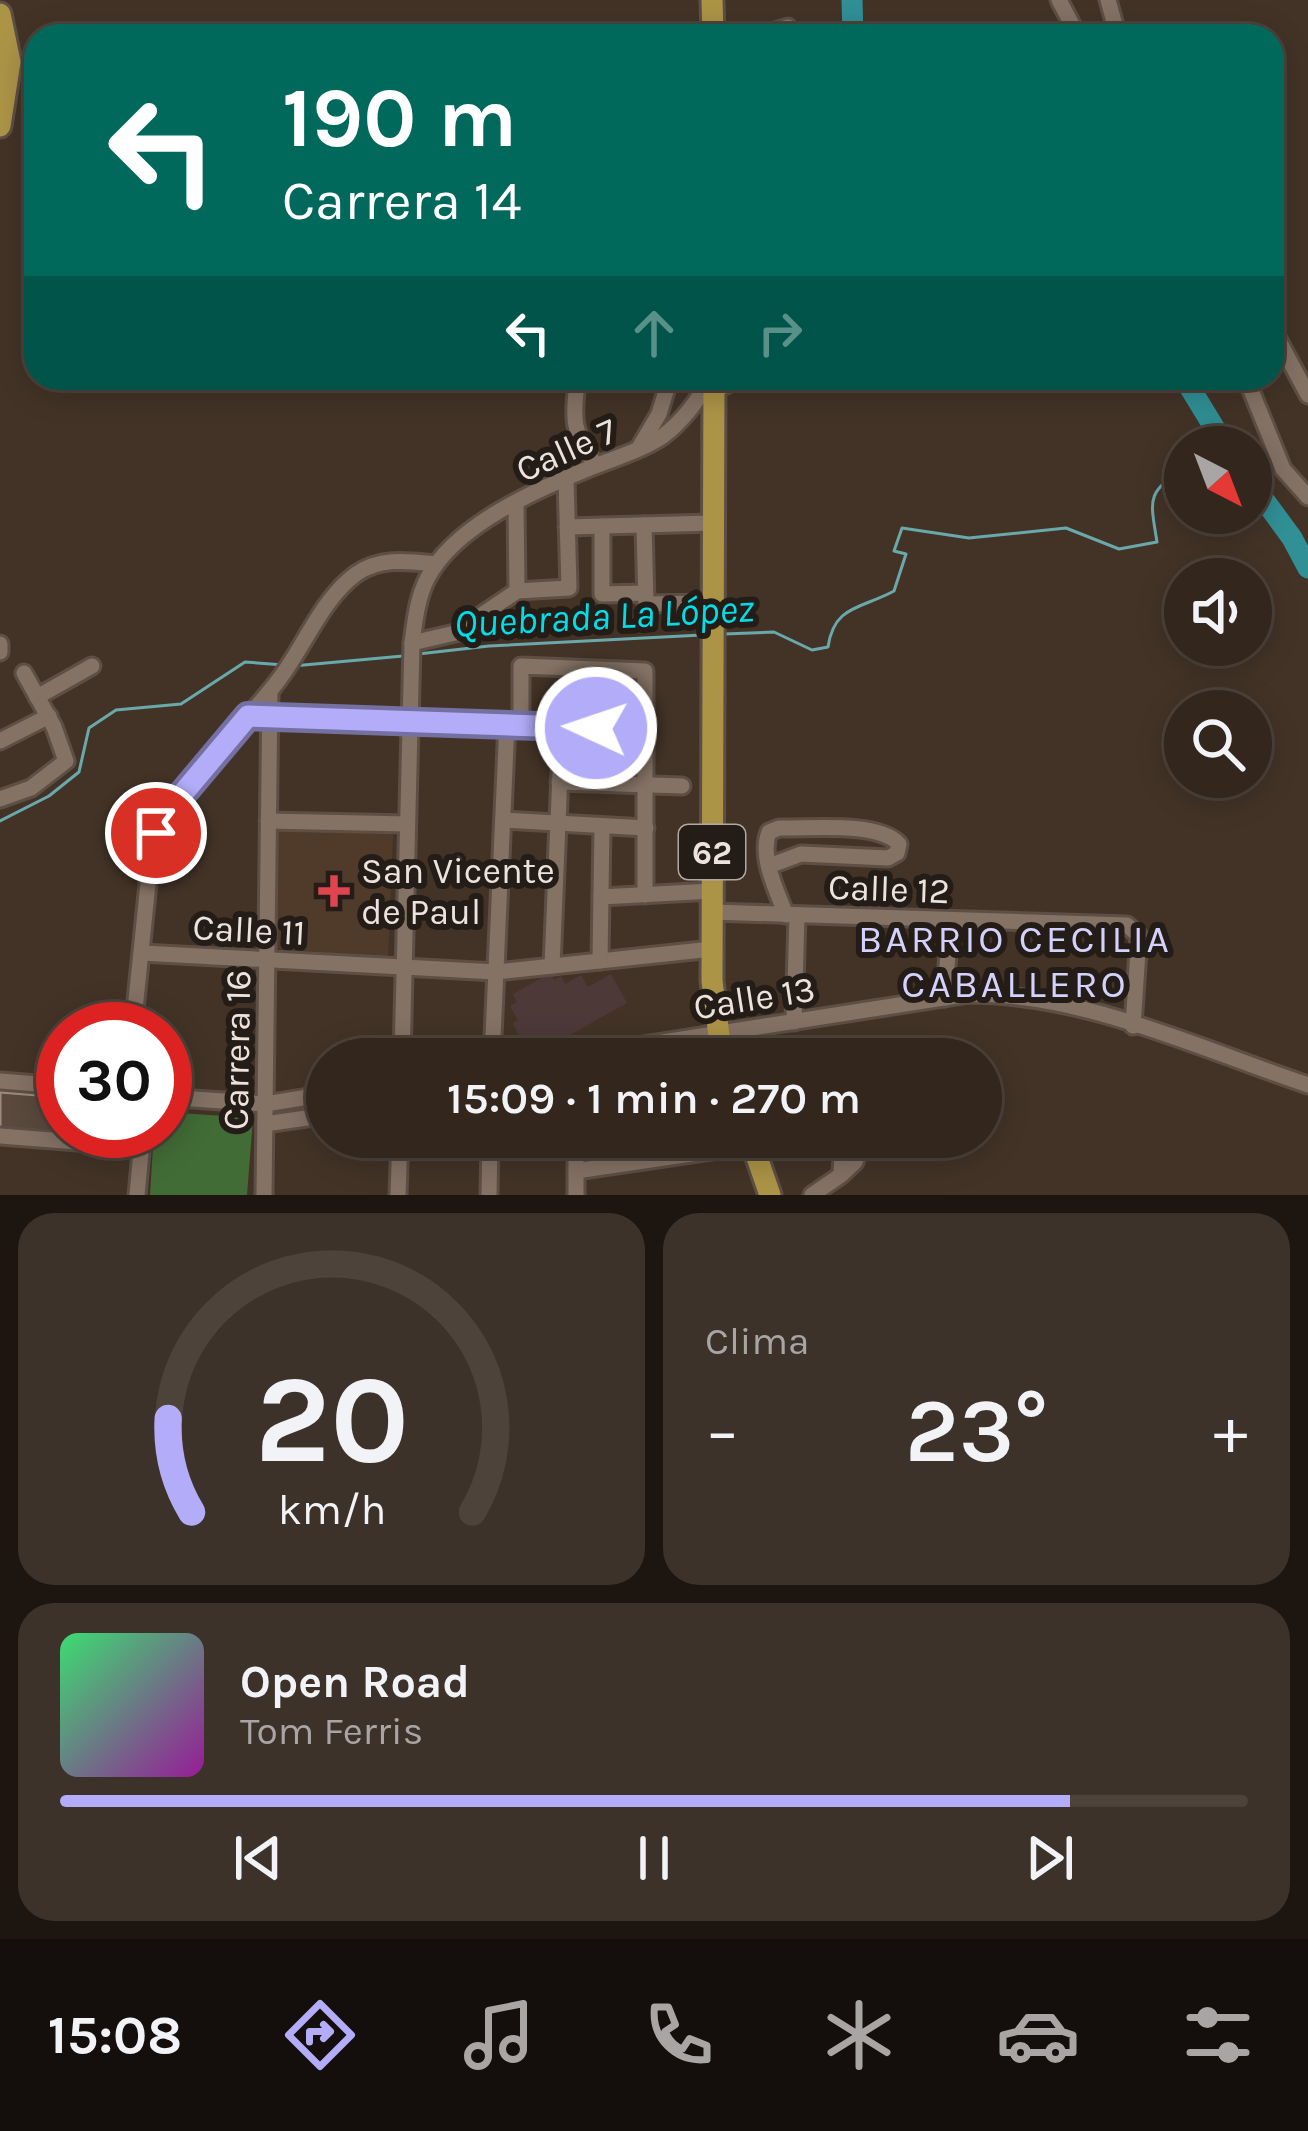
<!DOCTYPE html>
<html lang="es">
<head>
<meta charset="utf-8">
<style>
	body { margin:0; font-family:Karla,sans-serif; background:#3d322a; color:#f1f3f6; height:100vh; display:flex; flex-direction:column; font-size:45px; white-space:nowrap }
	* { box-sizing:border-box; margin:0 }
	p { font-size:39px; color:#a8a5a4 }
	.icon { flex:none; width:66px; height:66px; fill:none; stroke:currentColor; stroke-width:2; stroke-linecap:round; stroke-linejoin:round }
	.map { position:relative; height:1195px; overflow:hidden }
	.drawer { display:flex; flex-direction:column; gap:18px; padding:18px; background:#1c1510; flex:1 }
	.drawer>* { flex:none }
	.banner { position:absolute; left:24px; top:24px; width:1260px; height:366px; border-radius:36px; box-shadow:0 6px 30px #0003,0 0 0 3px #4d433b; background:#00695c; color:#fff; overflow:hidden }
	.needle { width:78px; rotate:138deg }
	.fabs { position:absolute; left:1164px; top:426px; display:grid; gap:24px }
	.fabs a { display:grid; place-items:center; width:108px; height:108px; border-radius:50%; background:#32261d; box-shadow:0 6px 30px #0003,0 0 0 3px #4d433b; font-size:60px }
	.speed { position:absolute; left:36px; top:1002px; display:flex; gap:24px; font-size:60px; font-weight:700; text-align:center }
	.speed>* { display:grid; place-content:center; width:156px; height:156px; border-radius:50%; background:#32261d; box-shadow:0 6px 30px #0003,0 0 0 3px #4d433b; line-height:1 }
	.speed .limit { border:18px solid #d22; background:#fff; color:#111 }
	.pin { position:absolute; display:grid; place-items:center; width:102px; height:102px; color:#fff; margin:-51px; border:6px solid #fff; border-radius:50%; box-shadow:0 3px 12px #0007 }
	.me { position:absolute; width:132px; margin:-66px; rotate:273deg; stroke-linejoin:round; filter:drop-shadow(0 0 9px #0008) }
	.turn { display:flex; align-items:center; gap:42px; height:252px; padding:0 60px; font-size:54px }
	.turn .icon { width:156px; height:156px; stroke-width:2.5 }
	.turn b { display:block; font-size:84px; line-height:102px }
	.lanes { display:flex; align-items:center; height:114px; padding:0 60px; background:#0003; justify-content:center; gap:60px; direction:ltr }
	.lanes .off { opacity:.35 }
	.big { font-size:90px; font-weight:600; line-height:1.1 }
	.drawer .card { flex:1; display:flex; flex-direction:column; justify-content:center; gap:18px; min-width:0; padding:0 42px; border-radius:36px; background:#3d322a }
	.drawer .dial { align-items:center; gap:0 }
	.dial svg { height:312px; overflow:visible; fill:none; stroke:#4d433b; stroke-width:7; stroke-linecap:round; text-anchor:middle }
	.dial text { fill:#f1f3f6; stroke:none }
	.song { display:flex; align-items:center; gap:36px }
	.cover { width:144px; height:144px; border-radius:18px; background:linear-gradient(135deg,hsl(140 70% 55%),hsl(300 70% 35%)) }
	.played { height:12px; border-radius:6px; background:linear-gradient(90deg,#b3adf9 85%,#4d433b 85%) }
	.keys { display:flex; justify-content:space-around; direction:ltr }
	.heat { display:flex; justify-content:space-between; align-items:center; font-size:66px; direction:ltr }
	.drawer .tiles { flex:1; display:grid; gap:18px; grid-template-columns:1fr 1fr }
	.card:last-child { grid-column:span 2 }
	.trip { position:absolute; left:306px; top:1038px; width:696px; height:120px; border-radius:60px; background:#32261d; box-shadow:0 6px 30px #0003,0 0 0 3px #4d433b; font-weight:600; line-height:120px; text-align:center }
	.tab-bar { display:flex; height:192px; justify-content:space-around; align-items:center; background:#140f0c; color:#a8a5a4 }
	.tab-bar .icon { width:84px; height:84px }
	.tab-bar .current { color:#b3adf9 }
	.tab-bar b { font-size:54px; color:#f1f3f6 }
	.map>svg:first-child { display:block }
</style>
</head>
<body>
<div class="map">
<svg width="1308" height="1195" viewBox="0 0 1308 1195">
	<rect width="100%" height="100%" fill="#433327"/>
	<!-- commercial -->
	<path fill="#4e3939" d="M550 973 554 980 561 976 565 984 581 975 588 987 611 974 627 1003 529 1058 513 1023 518 1020 510 1006 517 1002 513 994Z"/>
	<!-- built -->
	<path fill="#503a2a" d="M276 829 393 834 388 959 277 948Z"/>
	<!-- green -->
	<path fill="#426c36" d="M165 1112 253 1118 247 1195H150L154 1131H165Z"/>
	<!-- shadow -->
	<path fill="#0007" d="M832 1137H842L846 1150 837 1153Z"/>
	<g fill="none" stroke-linecap="round" stroke-linejoin="round">
		<!-- stream -->
		<g stroke="#69a9ab" stroke-width="3">
			<path d="M1218 447 1223 444"/>
			<path d="M724 634 774 632 812 650 828 647C834 605 861 609 894 591L906 554 894 551 902 528 969 538 1066 528 1119 549 1157 542C1150 498 1146 493 1185 468"/>
			<path d="M418 654 489 646 702 635"/>
			<path d="M293 666 403 656"/>
			<path d="M0 821 49 796 79 772 89 728 116 710 181 704 245 662 284 665"/>
		</g>
		<!-- river -->
		<g stroke="#309096" stroke-width="21">
			<path d="M852 0 853 36"/>
			<path d="M1184 378 1226 447"/>
			<path d="M1251 482 1292 538 1308 568"/>
		</g>
	</g>
	<!-- building -->
	<path fill="#5a493d" stroke="#9e8b7d" stroke-width="3" d="M0 1092 63 1097V1131H120L119 1143 0 1133Z"/>
	<g fill="none" stroke-linecap="round" stroke-linejoin="round">
		<defs>
			<g id="minor">
				<path d="M1059 0 1078 36"/>
				<path d="M1108 0 1118 36"/>
				<path d="M759 36 788 27V36"/>
				<path d="M1272 328 1308 395"/>
				<path d="M578 378C572 415 572 436 596 465"/>
				<path d="M1246 378 1283 469 1308 497"/>
				<path d="M715 391 739 378"/>
				<path d="M640 446 659 414 670 378"/>
				<path d="M516 504 517 591"/>
				<path d="M644 525 646 604 713 603"/>
				<path d="M602 526V594L645 593"/>
				<path d="M567 527 713 523"/>
				<path d="M412 643 455 633 517 591 569 588 566 479"/>
				<path d="M0 644V652"/>
				<path d="M37 697 92 666"/>
				<path d="M259 717 646 730"/>
				<path d="M521 724V666L645 671V895"/>
				<path d="M0 741 49 716"/>
				<path d="M559 782 682 786"/>
				<path d="M0 799 31 788 66 761 54 727 24 673"/>
				<path d="M503 820 646 828"/>
				<path d="M268 821 407 824"/>
				<path d="M769 866 801 854 888 858 897 853 899 844C878 821 810 829 779 828L769 832C759 857 777 891 786 915"/>
				<path d="M601 897 712 891"/>
				<path d="M712 912 1127 925 1139 936 1133 1026"/>
				<path d="M142 953 496 972 712 949"/>
				<path d="M600 961 602 826"/>
				<path d="M552 966 562 726"/>
				<path d="M945 998 950 920"/>
				<path d="M794 1022 797 915"/>
				<path d="M133 1029 152 845C169 789 244 728 280 678 305 645 322 599 356 574 380 557 408 561 436 564"/>
				<path d="M402 1059 412 643C415 621 417 599 427 579 455 524 540 488 595 466 618 457 642 450 663 436 684 420 698 401 710 378"/>
				<path d="M492 1059 507 723"/>
				<path d="M554 1059 969 994C1086 994 1198 1048 1308 1085"/>
				<path d="M698 1059 721 1056"/>
				<path d="M0 1081 63 1086"/>
				<path d="M165 1097 265 1104 327 1094"/>
				<path d="M265 1124 327 1115"/>
				<path d="M0 1136 142 1147"/>
				<path d="M646 1137 649 1160"/>
				<path d="M576 1171 752 1145"/>
				<path d="M841 1175 855 1162 861 1145"/>
				<path d="M137 1195 143 1131"/>
				<path d="M264 1195 270 691"/>
				<path d="M398 1195 400 1137"/>
				<path d="M489 1195 490 1137"/>
				<path d="M576 1195V1137"/>
				<path d="M812 1195 841 1175 842 1152"/>
			</g>
			<g id="major">
				<path d="M712 0 713 36"/>
				<path d="M0 14 10 62 0 126"/>
				<path d="M714 378 712 981 722 1059"/>
				<path d="M750 1137 770 1195"/>
			</g>
		</defs>
		<!-- minor casing -->
		<use href="#minor" stroke="#5d4f45" stroke-width="21"/>
		<!-- major casing -->
		<use href="#major" stroke="#5d4f45" stroke-width="27"/>
		<!-- minor -->
		<use href="#minor" stroke="#847265" stroke-width="15"/>
		<!-- major -->
		<use href="#major" stroke="#ac9447" stroke-width="21"/>
	</g>
	<g fill="none" stroke-linecap="round" stroke-linejoin="round">
		<defs>
			<path id="route" d="M156 833 163 817 248 716 596 728"/>
		</defs>
		<!-- route casing -->
		<use href="#route" stroke="#7470a2" stroke-width="30"/>
		<!-- route -->
		<use href="#route" stroke="#b3adf9" stroke-width="21"/>
	</g>
	<!-- markers -->
	<path fill="#e0444e" stroke="#241d17" stroke-width="4.5" d="M328 873h12v12h12v12h-12v12h-12v-12h-12v-12h12z"/>
	<g text-anchor="middle" stroke-width="12" stroke-linejoin="round" paint-order="stroke">
		<!-- shield labels -->
		<rect fill="#241d17" stroke="#b1a8a1" stroke-width="3" x="679" y="825" width="66" height="54" rx="9"/>
		<g font-size="33" font-weight="bold" fill="#eee3dc">
			<text x="712" y="864">62</text>
		</g>
		<!-- street labels -->
		<g font-size="36" fill="#eee3dc" stroke="#241d17">
			<text transform="translate(566 449) rotate(-24)" y="13">Calle 7</text>
			<text transform="translate(889 888) rotate(2)" y="13">Calle 12</text>
			<text transform="translate(249 929) rotate(3)" y="13">Calle 11</text>
			<text transform="translate(754 997) rotate(-9)" y="13">Calle 13</text>
			<text transform="translate(236 1050) rotate(-89)" y="13">Carrera 16</text>
		</g>
		<!-- poi labels -->
		<g font-size="36" fill="#eee3dc" stroke="#241d17" text-anchor="start">
			<text x="361" y="883">San Vicente<tspan x="361" dy="41">de Paul</tspan></text>
		</g>
		<!-- water labels -->
		<g font-size="39" font-style="italic" fill="#00dee9" stroke="#241d17">
			<text transform="translate(604 615) rotate(-3)" y="14">Quebrada La López</text>
		</g>
		<!-- neighbourhood labels -->
		<g font-size="39" letter-spacing="3" fill="#d4d1fd" stroke="#241d17">
			<text x="1015" y="952">BARRIO CECILIA<tspan x="1015" dy="45">CABALLERO</tspan></text>
		</g>
	</g>
</svg>
<div class="fabs">
<a><svg class="needle" viewBox="-14 -14 28 28"><path d="M0-13l5 13h-10z" fill="#e53935"/><path d="M0 13l5-13h-10z" fill="#a8a5a4"/></svg></a>
<a><svg class="icon" aria-label="sound" viewBox="0 0 24 24"><path d="M4 9h4l5-4v14l-5-4H4zM17 9q2 3 0 6"/></svg></a>
<a><svg class="icon" aria-label="search" viewBox="0 0 24 24"><circle cx="10" cy="10" r="6"/><path d="M15 15l6 6"/></svg></a>
</div>
<div class="speed"><div class="limit">30</div></div>
<div class="pin" style="left:156px;top:833px;background:#d93025"><svg class="icon" aria-label="arrive" viewBox="0 0 24 24"><path d="M6 21V4h12l-3 4 3 4H6"/></svg></div>
<svg class="me" style="left:596px;top:728px" viewBox="-20 -20 40 40"><circle r="17" fill="#b3adf9" stroke="#fff" stroke-width="3"/><path d="M0-11L8 9 0 5-8 9z" fill="#fff"/></svg>
<div class="trip">15:09 · 1 min · 270 m</div>
<div class="banner">
<div class="turn"><svg class="icon" aria-label="left" viewBox="0 0 24 24"><path d="M17 20v-9H6M10 6l-5 5 5 5"/></svg><div><b>190 m</b>Carrera 14</div></div>
<div class="lanes"><svg class="icon" aria-label="left" viewBox="0 0 24 24"><path d="M17 20v-9H6M10 6l-5 5 5 5"/></svg><svg class="icon off" aria-label="ahead" viewBox="0 0 24 24"><path d="M12 20V5M6 11l6-6 6 6"/></svg><svg class="icon off" aria-label="right" viewBox="0 0 24 24"><path d="M7 20v-9h11M14 6l5 5-5 5"/></svg></div>
</div>
</div>
<section class="drawer">
<div class="tiles">
<div class="card dial"><svg viewBox="0 0 100 80">
<path d="M14 69A42 42 0 1 1 86 69"/>
<path d="M14 69A42 42 0 0 1 8 45" stroke="#b3adf9"/>
<text x="50" y="56" font-size="32" font-weight="700">20</text>
<text x="50" y="72" font-size="11">km/h</text>
</svg></div>
<div class="card"><p>Clima</p>
<div class="heat"><a>−</a><b class="big">23°</b><a>+</a></div>
</div>
<div class="card">
<div class="song"><i class="cover"></i><div><b>Open Road</b><p>Tom Ferris</p></div></div>
<div class="played"></div>
<div class="keys"><svg class="icon" aria-label="previous" viewBox="0 0 24 24"><path d="M18 5L8 12l10 7zM5 5v14"/></svg><svg class="icon" aria-label="pause" viewBox="0 0 24 24"><path d="M8 5v14M16 5v14"/></svg><svg class="icon" aria-label="next" viewBox="0 0 24 24"><path d="M6 5l10 7-10 7zM19 5v14"/></svg></div>
</div>
</div>
</section>
<nav class="tab-bar">
<b>15:08</b>
<svg class="icon current" aria-label="directions" viewBox="0 0 24 24"><path d="M12 3l9 9-9 9-9-9zM9 14v-3h6M13 9l2 2-2 2"/></svg>
<svg class="icon" aria-label="music" viewBox="0 0 24 24"><path d="M9 18V5l10-2v13"/><circle cx="6" cy="18" r="3"/><circle cx="16" cy="16" r="3"/></svg>
<svg class="icon" aria-label="phone" viewBox="0 0 24 24"><path d="M5 4h4l2 5-3 2q2 4 5 5l2-3 5 2v4C11 20 4 13 5 4z"/></svg>
<svg class="icon" aria-label="climate" viewBox="0 0 24 24"><path d="M12 3v18M4 7l16 10M4 17L20 7"/></svg>
<svg class="icon" aria-label="car" viewBox="0 0 24 24"><path d="M5 17H2v-5l4-1 3-4h7l3 4 3 1v5h-3M9 17h6M6 11h13"/><circle cx="7" cy="17" r="2"/><circle cx="17" cy="17" r="2"/></svg>
<svg class="icon" aria-label="filters" viewBox="0 0 24 24"><path d="M4 7h16M4 17h16"/><circle cx="9" cy="7" r="2"/><circle cx="15" cy="17" r="2"/></svg>
</nav>
</body>
</html>
